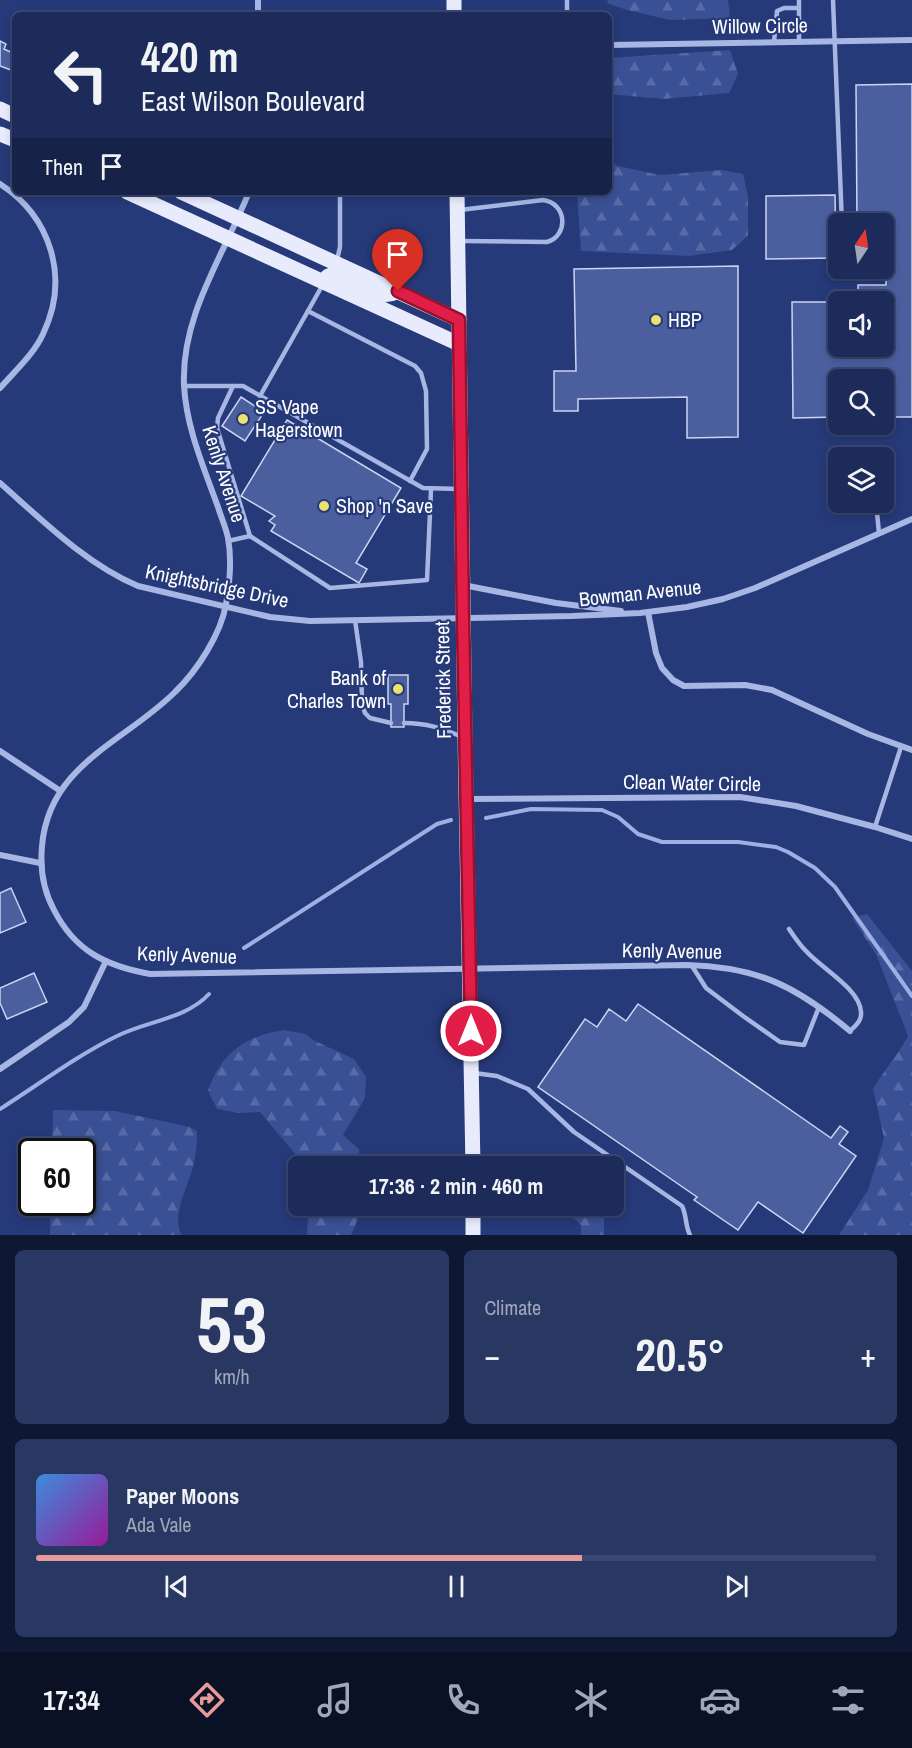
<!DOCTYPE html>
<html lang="en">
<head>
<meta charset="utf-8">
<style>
	body { margin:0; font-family:"Archivo Narrow",sans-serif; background:#293763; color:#f1f3f6; height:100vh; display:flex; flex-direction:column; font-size:22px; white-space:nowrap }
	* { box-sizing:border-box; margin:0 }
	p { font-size:20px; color:#a0a7bb }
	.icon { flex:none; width:33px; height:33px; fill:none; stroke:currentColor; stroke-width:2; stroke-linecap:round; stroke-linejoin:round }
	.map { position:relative; height:1235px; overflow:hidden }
	.sheet { display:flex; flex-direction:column; gap:15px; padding:15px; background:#0f1832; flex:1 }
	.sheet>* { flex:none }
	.top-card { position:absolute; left:12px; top:12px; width:600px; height:183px; border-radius:9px; box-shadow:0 3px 9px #0003,0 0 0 2px #3a4770; background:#1c2b5a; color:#f1f3f6; overflow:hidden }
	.needle { width:39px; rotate:13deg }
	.controls { position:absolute; left:828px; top:213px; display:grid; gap:12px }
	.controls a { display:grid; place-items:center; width:66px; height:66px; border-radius:9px; background:#1c2b5a; box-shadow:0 3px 9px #0003,0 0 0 2px #3a4770; font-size:30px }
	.speed { position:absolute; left:18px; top:1138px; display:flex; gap:12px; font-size:30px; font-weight:700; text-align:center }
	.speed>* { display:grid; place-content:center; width:78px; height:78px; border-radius:50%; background:#1c2b5a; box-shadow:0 3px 9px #0003,0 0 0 2px #3a4770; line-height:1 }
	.speed .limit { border:3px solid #111; border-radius:9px; background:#fff; color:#111 }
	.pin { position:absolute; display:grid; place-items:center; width:51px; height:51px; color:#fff; margin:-62px -26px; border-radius:50% 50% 50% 0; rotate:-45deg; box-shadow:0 0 6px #0007 }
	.pin .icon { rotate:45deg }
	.me { position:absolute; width:66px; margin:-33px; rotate:0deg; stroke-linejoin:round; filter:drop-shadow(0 0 4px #0008) }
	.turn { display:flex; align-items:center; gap:21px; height:126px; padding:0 30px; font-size:27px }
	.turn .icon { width:78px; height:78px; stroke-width:2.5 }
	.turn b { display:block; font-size:42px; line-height:51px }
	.then { display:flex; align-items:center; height:57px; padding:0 30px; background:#0003; gap:12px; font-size:22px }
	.big { font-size:45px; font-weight:700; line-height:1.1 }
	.sheet .widget { flex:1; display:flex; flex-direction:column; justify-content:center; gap:9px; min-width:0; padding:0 21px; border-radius:9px; background:#293763 }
	.sheet .dial { align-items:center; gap:0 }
	.dial b { font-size:78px; line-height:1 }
	.song { display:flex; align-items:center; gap:18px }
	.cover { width:72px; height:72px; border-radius:9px; background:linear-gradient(135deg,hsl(210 70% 55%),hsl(300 70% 35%)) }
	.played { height:6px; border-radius:3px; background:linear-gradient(90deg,#e69b98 65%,#3a4770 65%) }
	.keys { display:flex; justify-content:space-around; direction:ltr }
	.heat { display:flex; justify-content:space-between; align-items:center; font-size:33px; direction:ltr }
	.sheet .tiles { flex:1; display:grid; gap:15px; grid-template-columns:1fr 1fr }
	.widget:last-child { grid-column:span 2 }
	.trip { position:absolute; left:288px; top:1156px; width:336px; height:60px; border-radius:9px; background:#1c2b5a; box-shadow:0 3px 9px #0003,0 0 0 2px #3a4770; font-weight:700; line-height:60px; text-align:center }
	.tab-bar { display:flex; height:96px; justify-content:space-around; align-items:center; background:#0b1124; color:#a0a7bb }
	.tab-bar .icon { width:42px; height:42px }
	.tab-bar .active { color:#e69b98 }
	.tab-bar b { font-size:27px; color:#f1f3f6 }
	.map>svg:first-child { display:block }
</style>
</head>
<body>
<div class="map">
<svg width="912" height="1235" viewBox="0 0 912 1235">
	<defs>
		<pattern id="forest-firs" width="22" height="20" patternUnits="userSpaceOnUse" patternTransform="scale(1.5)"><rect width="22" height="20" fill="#3a5095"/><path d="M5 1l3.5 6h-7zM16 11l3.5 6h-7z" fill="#586aa5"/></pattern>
	</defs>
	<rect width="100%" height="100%" fill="#263978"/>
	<!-- forest -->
	<g fill="url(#forest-firs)">
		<path d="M608 0H728L730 18 670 20 627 10 607 3Z"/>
		<path d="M730 50 738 74 729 93 663 99 609 94V58Z"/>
		<path d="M609 161 618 166 660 175 722 170 743 174 748 196V236L732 250 689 256 581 251 577 192H609Z"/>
		<path d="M867 914 912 971V1235H839L868 1190 884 1138 873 1089C884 1070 898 1055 908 1036L876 954 852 918Z"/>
		<path d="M284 1030 306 1034 313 1040 354 1059 366 1077 365 1098 343 1135 359 1149 360 1167H306L260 1112 238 1113 217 1109 208 1091C221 1053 245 1036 284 1030Z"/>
		<path d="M53 1110 115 1111 190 1127 197 1131C197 1145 196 1157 192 1170 187 1188 171 1217 182 1235H50L51 1203H82V1152H52Z"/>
		<path d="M309 1206H361L360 1214 351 1235H307Z"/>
		<path d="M561 1206H602L604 1217V1235H581V1225Z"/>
	</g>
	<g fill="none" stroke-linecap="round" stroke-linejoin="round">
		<!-- stream -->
		<g stroke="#9dafe3" stroke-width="4">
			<path d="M486 818 531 809 602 810 618 817 638 834 662 842H738L776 847 788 852 815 868 835 887 912 996"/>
			<path d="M244 948 437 824 451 820"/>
			<path d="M0 1109C38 1085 76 1056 117 1036 147 1021 186 1019 209 994"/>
		</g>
	</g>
	<!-- building -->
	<g fill="#4b5f9f" stroke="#cbd4f2" stroke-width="1.5">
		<path d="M0 41 6 44 4 49 15 54V62L11 70 0 66Z"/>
		<path d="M912 84V417H884V380H838V417L793 418 792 302H838V346H884V302H858V285H886V261H884V224H857L856 85Z"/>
		<path d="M835 195 836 258 766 259V196Z"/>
		<path d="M738 266V437L687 438V397L578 399V411H554V371H576L574 269Z"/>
		<path d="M241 397 264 412 245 441 222 426Z"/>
		<path d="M287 420 401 488 356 563 367 569 359 583 271 531 275 525 269 521 275 516 241 496Z"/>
		<path d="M388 675H408V704H404V727H391V704H388Z"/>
		<path d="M11 888 26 922 0 933V893Z"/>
		<path d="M34 973 47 1002 7 1019 0 1003V988Z"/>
		<path d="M638 1004 831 1138 840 1126 848 1132 839 1144 856 1156 803 1233 758 1202 738 1230 694 1200 697 1197 538 1087 585 1019 597 1027 609 1009 626 1021Z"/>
	</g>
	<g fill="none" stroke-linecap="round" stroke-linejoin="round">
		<!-- service -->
		<g stroke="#a8b6e3" stroke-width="4.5">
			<path d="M567 0V15"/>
			<path d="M833 0 842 224"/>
			<path d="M774 42 777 11 784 8H799"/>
			<path d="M799 42V0"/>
			<path d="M460 210 543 200C567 203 569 236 547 242L461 241"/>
			<path d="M337 260 340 247V192"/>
			<path d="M843 268 847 276"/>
			<path d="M308 311 415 366 421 373 426 391 427 449 410 481"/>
			<path d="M184 386H243L423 488 460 489"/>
			<path d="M233 386 218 418 217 428 250 536 330 588 427 580 431 490"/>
			<path d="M260 396 322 286"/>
			<path d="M871 448 872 458"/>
			<path d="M876 502 879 533"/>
			<path d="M228 541 250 536"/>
			<path d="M355 620 361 662 362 703 365 713 370 718 391 723"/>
			<path d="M404 723C426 723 442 728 462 737"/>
			<path d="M875 827 901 747"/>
			<path d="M789 929C794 936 799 944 806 951 821 968 860 989 861 1012 862 1021 855 1026 850 1031"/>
			<path d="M692 966 706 988 743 1016 780 1042 804 1045 819 1007"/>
			<path d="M474 1073 497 1076 528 1089 574 1132 682 1206C687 1216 685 1226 690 1235"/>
		</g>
		<!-- minor -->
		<g stroke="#a8b6e3" stroke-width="6">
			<path d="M258 0V15"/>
			<path d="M609 45 912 40"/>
			<path d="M0 184C51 217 70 278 43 334 34 354 15 371 0 388"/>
			<path d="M249 192C224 255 181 315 184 385 186 427 204 468 218 507 221 517 226 528 228 538 232 560 230 582 226 604 221 634 197 671 175 692 125 742 49 764 42 846 40 868 43 890 54 910 75 951 106 966 150 974L687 965C758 967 796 986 850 1031"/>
			<path d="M0 483C42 520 86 564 138 586L270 617 310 621 572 616 640 613 687 607 723 599 755 588 912 519"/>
			<path d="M463 585 556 603 621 611"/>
			<path d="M648 612 656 653 662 668 673 680 684 686 745 685 772 690 868 734 912 750"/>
			<path d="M0 751 59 790"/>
			<path d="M467 799 740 797 796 806 875 827 912 839"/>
			<path d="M0 855 40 863"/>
			<path d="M0 1069 69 1022 84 1007 106 961"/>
		</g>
		<!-- primary -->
		<g stroke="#e7ebfc" stroke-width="15">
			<path d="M454 0V15"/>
			<path d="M0 109 15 116"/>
			<path d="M0 134 15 140"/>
			<path d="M127 192 459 344"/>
			<path d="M181 192 459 320"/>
			<path d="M457 192 465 738 473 1167"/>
			<path d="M324 282 328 276 334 274C353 280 379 303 398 291"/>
			<path d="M473 1235V1206"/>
		</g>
	</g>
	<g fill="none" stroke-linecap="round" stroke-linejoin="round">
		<defs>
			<path id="route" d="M398 291 459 320 463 618 471 1031"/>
		</defs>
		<!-- route casing -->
		<use href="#route" stroke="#92132f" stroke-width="15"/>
		<!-- route -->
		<use href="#route" stroke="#e11d48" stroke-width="10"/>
	</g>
	<!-- markers -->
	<g fill="#ebe16e" stroke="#263978" stroke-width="2">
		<circle cx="656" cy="320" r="6"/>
		<circle cx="243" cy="419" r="6"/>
		<circle cx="324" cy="506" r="6"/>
		<circle cx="398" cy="689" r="6"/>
	</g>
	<g text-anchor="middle" stroke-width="4.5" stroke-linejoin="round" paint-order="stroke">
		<!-- street labels -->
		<g font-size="20" fill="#fff" stroke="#263978">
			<text transform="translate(760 26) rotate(-1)" y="7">Willow Circle</text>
			<text transform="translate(224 474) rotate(72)" y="7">Kenly Avenue</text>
			<text transform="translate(217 586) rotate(12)" y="7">Knightsbridge Drive</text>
			<text transform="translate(640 593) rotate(-6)" y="7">Bowman Avenue</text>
			<text transform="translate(443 680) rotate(-91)" y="7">Frederick Street</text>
			<text transform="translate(692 783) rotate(1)" y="7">Clean Water Circle</text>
			<text transform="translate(672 951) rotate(1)" y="7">Kenly Avenue</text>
			<text transform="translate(187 955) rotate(2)" y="7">Kenly Avenue</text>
		</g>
		<!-- poi labels -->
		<g font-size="20" fill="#fff" stroke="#263978" text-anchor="start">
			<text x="668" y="327">HBP</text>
			<text x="255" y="414">SS Vape<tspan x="255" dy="23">Hagerstown</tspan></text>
			<text x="336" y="513">Shop 'n Save</text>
			<text x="386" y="685" text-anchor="end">Bank of<tspan x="386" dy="23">Charles Town</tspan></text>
		</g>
	</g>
</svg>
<div class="controls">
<a><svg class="needle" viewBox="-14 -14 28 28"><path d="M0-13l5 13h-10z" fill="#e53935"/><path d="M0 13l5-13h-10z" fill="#a0a7bb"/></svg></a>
<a><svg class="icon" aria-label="sound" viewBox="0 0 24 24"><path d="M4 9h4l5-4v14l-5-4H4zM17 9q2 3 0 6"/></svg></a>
<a><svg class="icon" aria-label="search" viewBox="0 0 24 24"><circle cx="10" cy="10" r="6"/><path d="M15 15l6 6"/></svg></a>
<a><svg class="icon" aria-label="layers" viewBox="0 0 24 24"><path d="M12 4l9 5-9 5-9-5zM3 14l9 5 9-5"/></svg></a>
</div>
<div class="speed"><div class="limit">60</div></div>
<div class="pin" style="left:398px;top:291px;background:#d93025"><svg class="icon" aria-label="arrive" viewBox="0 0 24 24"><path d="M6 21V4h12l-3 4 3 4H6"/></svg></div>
<svg class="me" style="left:471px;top:1031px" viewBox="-20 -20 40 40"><circle r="17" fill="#e11d48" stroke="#fff" stroke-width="3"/><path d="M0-11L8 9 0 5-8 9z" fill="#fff"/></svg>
<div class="trip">17:36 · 2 min · 460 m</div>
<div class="top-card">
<div class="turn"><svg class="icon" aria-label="left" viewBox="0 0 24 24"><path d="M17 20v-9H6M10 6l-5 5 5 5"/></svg><div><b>420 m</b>East Wilson Boulevard</div></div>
<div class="then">Then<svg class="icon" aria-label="arrive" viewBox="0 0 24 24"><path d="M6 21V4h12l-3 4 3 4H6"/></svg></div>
</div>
</div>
<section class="sheet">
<div class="tiles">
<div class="widget dial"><b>53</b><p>km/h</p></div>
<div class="widget"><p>Climate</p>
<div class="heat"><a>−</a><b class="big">20.5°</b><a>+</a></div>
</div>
<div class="widget">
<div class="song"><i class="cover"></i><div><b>Paper Moons</b><p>Ada Vale</p></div></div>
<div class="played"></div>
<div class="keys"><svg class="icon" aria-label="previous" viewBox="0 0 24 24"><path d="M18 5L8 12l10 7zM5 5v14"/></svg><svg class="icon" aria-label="pause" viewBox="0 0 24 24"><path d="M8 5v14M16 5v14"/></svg><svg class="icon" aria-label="next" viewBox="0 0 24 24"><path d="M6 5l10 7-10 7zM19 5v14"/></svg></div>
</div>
</div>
</section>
<nav class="tab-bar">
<b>17:34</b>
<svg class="icon active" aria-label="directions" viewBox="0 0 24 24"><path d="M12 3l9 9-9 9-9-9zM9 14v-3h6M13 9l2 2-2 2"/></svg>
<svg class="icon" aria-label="music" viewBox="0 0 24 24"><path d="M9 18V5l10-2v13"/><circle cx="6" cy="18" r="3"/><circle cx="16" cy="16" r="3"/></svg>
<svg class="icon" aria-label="phone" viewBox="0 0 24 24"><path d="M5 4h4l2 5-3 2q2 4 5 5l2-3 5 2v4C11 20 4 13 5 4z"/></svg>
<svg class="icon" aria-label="climate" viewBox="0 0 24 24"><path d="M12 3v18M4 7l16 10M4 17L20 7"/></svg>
<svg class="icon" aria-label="car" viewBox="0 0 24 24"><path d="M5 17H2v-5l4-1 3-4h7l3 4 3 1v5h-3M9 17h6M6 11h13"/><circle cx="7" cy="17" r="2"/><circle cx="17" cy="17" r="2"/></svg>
<svg class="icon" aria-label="filters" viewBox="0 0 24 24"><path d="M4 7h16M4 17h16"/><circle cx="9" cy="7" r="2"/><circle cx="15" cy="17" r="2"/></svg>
</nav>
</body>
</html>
